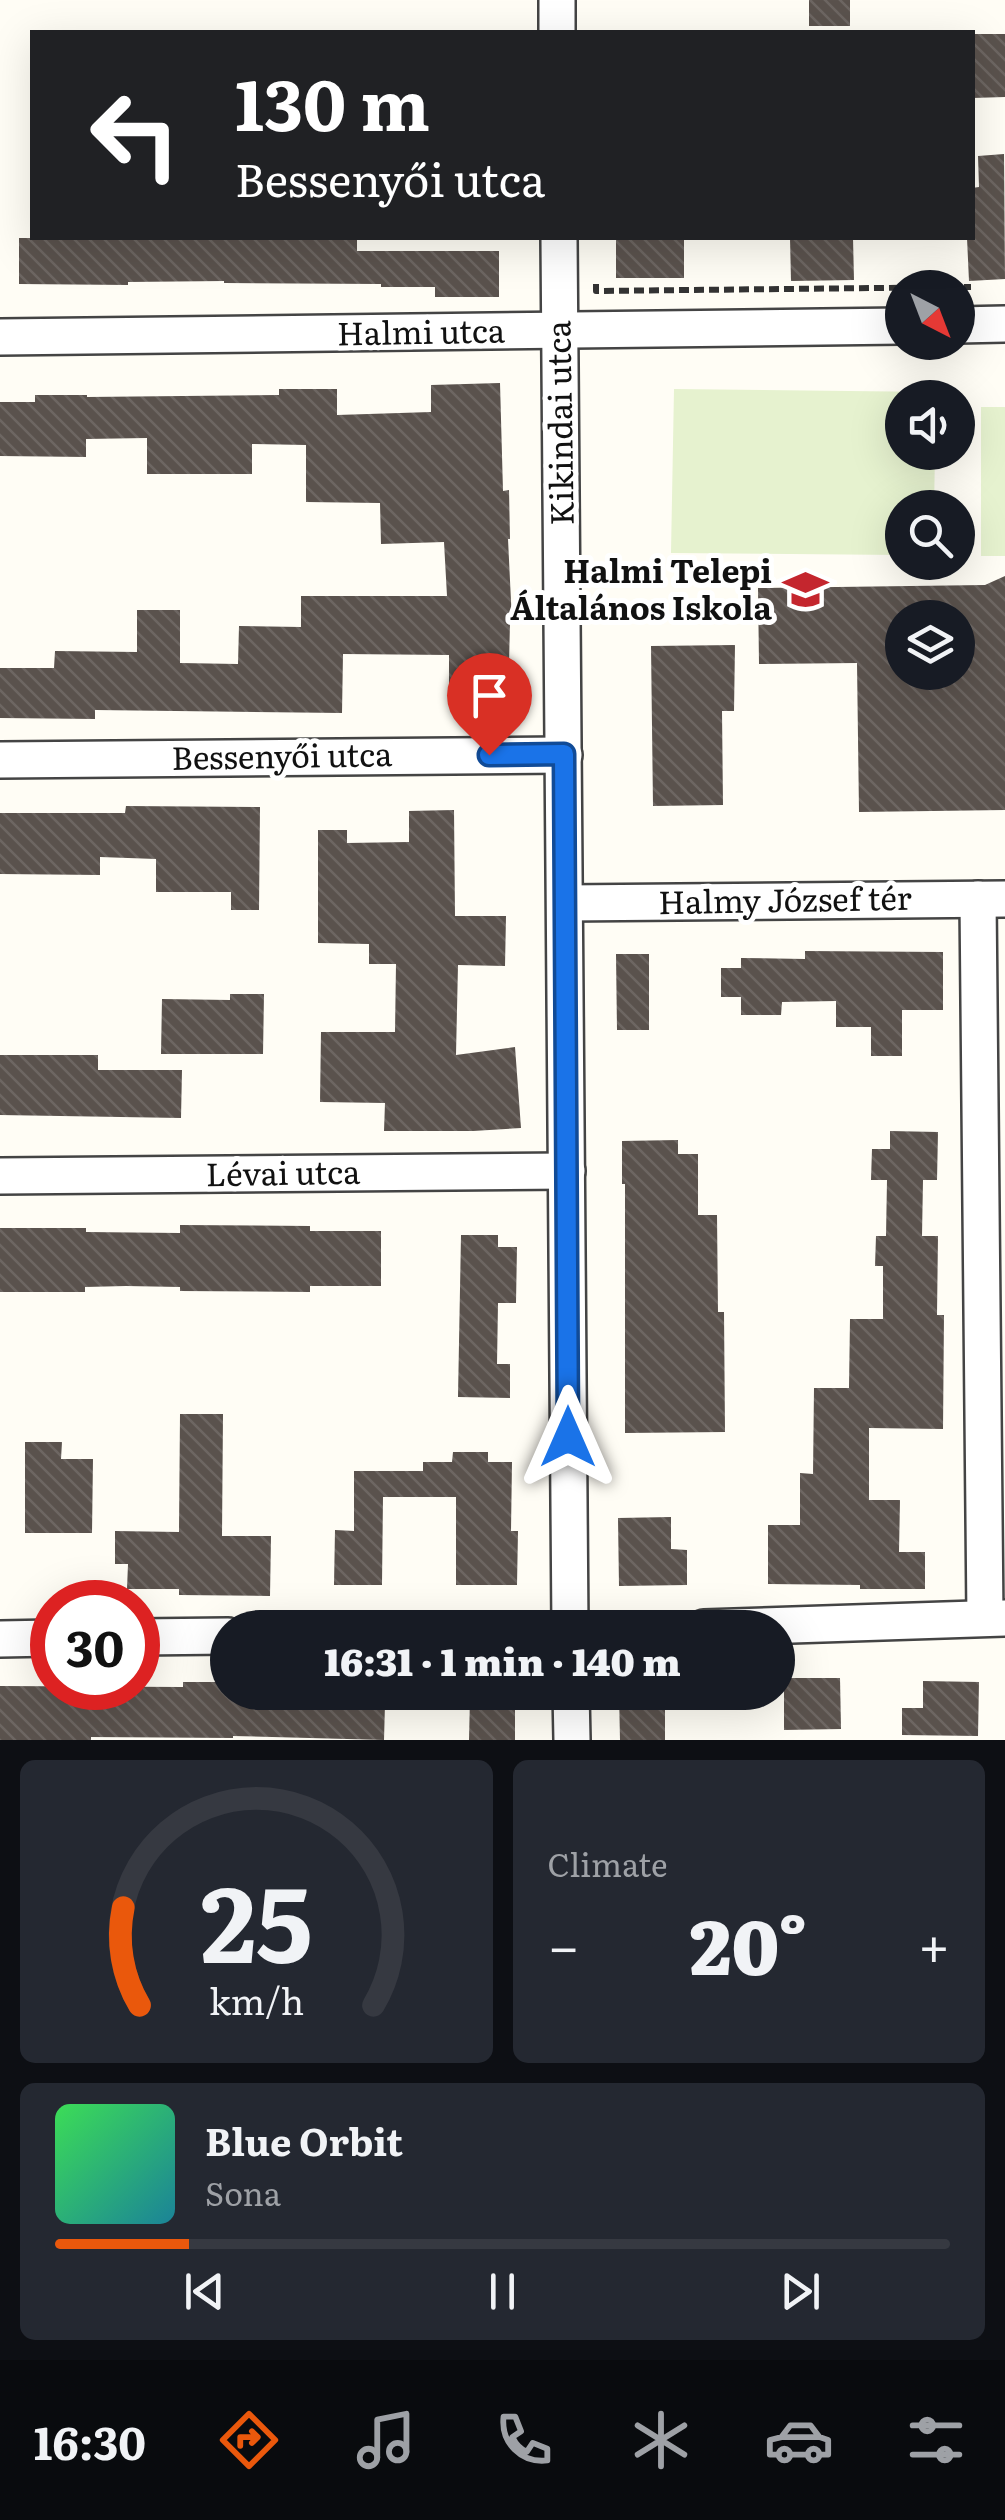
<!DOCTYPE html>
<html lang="en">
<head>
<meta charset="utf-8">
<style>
	body { margin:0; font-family:Literata,serif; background:#242831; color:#f1f3f6; height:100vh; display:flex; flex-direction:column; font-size:38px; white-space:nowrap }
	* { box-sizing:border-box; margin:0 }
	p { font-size:32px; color:#9ea1a6 }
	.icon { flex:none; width:55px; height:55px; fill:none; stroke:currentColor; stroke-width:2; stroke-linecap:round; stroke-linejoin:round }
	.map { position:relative; height:1740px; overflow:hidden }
	.panel { display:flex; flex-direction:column; gap:20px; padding:20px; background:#0d0f14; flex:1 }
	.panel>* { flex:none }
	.guide { position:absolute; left:30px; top:30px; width:945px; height:210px; border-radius:0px; box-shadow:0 10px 40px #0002; background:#202124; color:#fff; overflow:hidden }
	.needle { width:65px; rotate:138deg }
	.controls { position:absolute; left:885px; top:270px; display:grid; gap:20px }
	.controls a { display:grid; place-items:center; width:90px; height:90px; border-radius:50%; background:#171b24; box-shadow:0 10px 40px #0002; font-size:50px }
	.speed { position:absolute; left:30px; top:1580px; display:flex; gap:20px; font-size:50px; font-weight:700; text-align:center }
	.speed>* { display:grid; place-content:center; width:130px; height:130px; border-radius:50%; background:#171b24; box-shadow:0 10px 40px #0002; line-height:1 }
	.speed .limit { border:15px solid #d22; background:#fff; color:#111 }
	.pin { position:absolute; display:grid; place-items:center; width:85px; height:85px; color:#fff; margin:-102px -42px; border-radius:50% 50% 50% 0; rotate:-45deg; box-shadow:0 0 10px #0007 }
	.pin .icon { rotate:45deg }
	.me { position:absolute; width:110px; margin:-55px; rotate:0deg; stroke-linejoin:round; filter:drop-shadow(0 0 8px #0008) }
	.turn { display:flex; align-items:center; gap:35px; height:210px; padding:0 40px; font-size:45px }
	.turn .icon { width:130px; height:130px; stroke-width:2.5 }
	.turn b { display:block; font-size:70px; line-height:85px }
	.big { font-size:75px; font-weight:800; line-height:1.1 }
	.panel .tile { flex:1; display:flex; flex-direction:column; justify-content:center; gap:15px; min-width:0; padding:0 35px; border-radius:15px; background:#242831 }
	.panel .dial { align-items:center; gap:0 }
	.dial svg { height:260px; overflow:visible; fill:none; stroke:#363941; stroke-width:7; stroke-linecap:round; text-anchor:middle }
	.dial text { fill:#f1f3f6; stroke:none }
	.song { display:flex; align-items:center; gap:30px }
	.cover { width:120px; height:120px; border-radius:15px; background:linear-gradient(135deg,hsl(130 70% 55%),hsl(190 70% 35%)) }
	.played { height:10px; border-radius:5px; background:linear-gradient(90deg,#ea580c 15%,#363941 15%) }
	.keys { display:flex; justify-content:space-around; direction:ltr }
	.heat { display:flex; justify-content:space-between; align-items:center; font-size:55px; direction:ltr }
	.panel .tiles { flex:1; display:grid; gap:20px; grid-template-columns:1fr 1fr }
	.tile:last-child { grid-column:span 2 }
	.trip { position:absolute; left:210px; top:1610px; width:585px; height:100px; border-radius:50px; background:#171b24; box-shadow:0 10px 40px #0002; font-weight:800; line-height:100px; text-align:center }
	.tabs { display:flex; height:160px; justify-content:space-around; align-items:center; background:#090b0e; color:#9ea1a6 }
	.tabs .icon { width:70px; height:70px }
	.tabs .on { color:#ea580c }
	.tabs b { font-size:45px; color:#f1f3f6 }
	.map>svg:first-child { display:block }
</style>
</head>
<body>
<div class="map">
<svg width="1005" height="1740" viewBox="0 0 1005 1740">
	<defs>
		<pattern id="building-back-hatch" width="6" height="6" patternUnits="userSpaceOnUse" patternTransform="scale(2.5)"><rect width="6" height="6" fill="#5a524d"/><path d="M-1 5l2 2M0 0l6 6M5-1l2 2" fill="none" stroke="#6d6662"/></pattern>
	</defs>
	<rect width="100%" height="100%" fill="#fffdf5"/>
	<!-- pitch -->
	<g fill="#e6f2cf">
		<path d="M674 389 936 392V397L902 398V452L935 453 934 507 902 508V555L671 553Z"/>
		<rect x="981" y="407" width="24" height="149"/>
	</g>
	<!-- building -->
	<g fill="url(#building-back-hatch)" fill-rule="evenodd">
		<rect x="809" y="0" width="41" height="26"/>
		<path d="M972 34H1005V97L972 98Z"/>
		<path d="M1004 154 1005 279 969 281 967 238H972V188L979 187 978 156Z"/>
		<path d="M19 238H357V251H499V297H435V287H381V284L224 283V281L128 282V285L19 284Z"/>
		<rect x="616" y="238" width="68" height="40"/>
		<path d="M790 238H853L854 280 791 281Z"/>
		<path d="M500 383 503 491 509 490 510 539H508L512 622H510L508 706 449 705V655L343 654 342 713 95 710V719L0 718V668H54L55 651 137 652V610H180V663L238 664 239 626 301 627V596H447L444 542 381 544 380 503 306 502V445L252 444V474H147V438L86 439V457L0 456V402H35V395H87V397L279 395V389H337V415L431 412V385Z"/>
		<path d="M1005 576V810L859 812 857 663 759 664 758 588 985 585ZM902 618H958V675L902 676Z"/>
		<path d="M735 645 734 711H722L723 805 653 806 651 646Z"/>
		<path d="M126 806 260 807 259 910H231V892H156V859L100 857V875L0 874V813H125Z"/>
		<path d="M454 810 455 916H506L505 966 458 965 456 1055 515 1047 521 1128 473 1131H384L385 1103 320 1102 321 1032H395L396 964H369V944L318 943V830H347V843L409 842V811Z"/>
		<path d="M805 951 943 952V1010H902V1056H871V1027H836V1001L782 1002 781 1015H741V997H721V968H741V958L805 959Z"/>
		<path d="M616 954H649V1030H617Z"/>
		<path d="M230 994H264L263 1054H161L162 999 230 1000Z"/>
		<path d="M0 1055H98V1070H182L181 1118 0 1115Z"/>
		<path d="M890 1131 938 1132 937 1180H923L922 1236H938L937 1315H944L943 1429 869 1428V1500H900L899 1552H925V1589H860V1585L768 1584V1525H800V1473L813 1474 814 1388H849L850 1319H883V1266H875L876 1236H886L887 1180H871L872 1149H890Z"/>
		<path d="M678 1140V1154H698V1215H717L718 1312H724L725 1432 625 1433V1184H622V1141Z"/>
		<path d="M180 1225 310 1226V1231H381V1286H310V1292L180 1291V1287L126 1286 85 1287V1292H0V1228H86V1232L180 1233Z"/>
		<path d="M461 1235H498V1247H517L516 1303H498L497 1364H510V1398L458 1397Z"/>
		<path d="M180 1414H223L222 1536H271L270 1596 179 1595V1589H127L128 1564H115V1531L179 1532Z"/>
		<path d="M25 1442H62L61 1459H93L92 1533H25Z"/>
		<path d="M453 1452H488V1462H512L511 1531H518L517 1585H456V1497H383L382 1585H334L335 1530 354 1531V1471H423V1462H452Z"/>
		<path d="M671 1517V1549L687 1550V1585L619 1586 618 1518Z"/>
		<path d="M784 1678H840L841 1729 784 1730Z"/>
		<path d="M923 1681 979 1682 978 1736 902 1735V1708H923Z"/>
		<path d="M183 1682H228V1692H306V1703L385 1704 384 1740 233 1736V1738L91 1737V1740H0V1686L183 1687Z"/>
		<path d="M619 1692H665V1740H620Z"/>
		<path d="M470 1698H515V1740H469Z"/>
	</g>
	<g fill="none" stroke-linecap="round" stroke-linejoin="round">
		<defs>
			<g id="minor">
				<path d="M557 0V32"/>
				<path d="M559 238 570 1628"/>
				<path d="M958 325 1005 324"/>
				<path d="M0 337 902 326"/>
				<path d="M0 760 564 755"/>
				<path d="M978 899 985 1618"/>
				<path d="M565 903 1005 899"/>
				<path d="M0 1176 567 1171"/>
				<path d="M704 1628 1005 1618"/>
				<path d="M138 1637 228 1636"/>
				<path d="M0 1639 52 1638"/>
				<path d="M571 1692 572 1740"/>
			</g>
		</defs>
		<!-- minor casing -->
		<use href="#minor" stroke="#444" stroke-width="40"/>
		<!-- path -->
		<path stroke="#333" stroke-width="6" stroke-dasharray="10 5" stroke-linecap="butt" d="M596 284V291L971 287"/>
		<!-- minor -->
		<use href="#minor" stroke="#fff" stroke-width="35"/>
	</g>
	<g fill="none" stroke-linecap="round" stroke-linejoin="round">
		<defs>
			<path id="route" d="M489 755 564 754 568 1437"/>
		</defs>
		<!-- route casing -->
		<use href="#route" stroke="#114b97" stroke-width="25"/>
		<!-- route -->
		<use href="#route" stroke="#1a73e8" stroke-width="18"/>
	</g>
	<!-- icons -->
	<defs>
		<symbol id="school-bare" viewBox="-9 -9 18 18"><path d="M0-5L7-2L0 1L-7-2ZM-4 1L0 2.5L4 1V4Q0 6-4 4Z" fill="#c4262e" stroke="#fff" stroke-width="2.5" paint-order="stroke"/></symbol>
	</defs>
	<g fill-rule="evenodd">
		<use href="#school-bare" x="774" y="558" width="63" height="63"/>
	</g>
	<g text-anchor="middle" stroke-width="10" stroke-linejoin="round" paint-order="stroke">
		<!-- street labels -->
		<g font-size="32" fill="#111" stroke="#fff">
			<text transform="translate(421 333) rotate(-1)" y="11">Halmi utca</text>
			<text transform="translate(561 423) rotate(-91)" y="11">Kikindai utca</text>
			<text transform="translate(282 757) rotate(-1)" y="11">Bessenyői utca</text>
			<text transform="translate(785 901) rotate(-1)" y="11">Halmy József tér</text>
			<text transform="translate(283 1174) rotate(-1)" y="11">Lévai utca</text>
		</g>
		<!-- poi labels -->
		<g font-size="32" font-weight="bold" fill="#111" stroke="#fff" text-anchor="end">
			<text x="772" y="583">Halmi Telepi<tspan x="772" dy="37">Általános Iskola</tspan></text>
		</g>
	</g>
</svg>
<div class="controls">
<a><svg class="needle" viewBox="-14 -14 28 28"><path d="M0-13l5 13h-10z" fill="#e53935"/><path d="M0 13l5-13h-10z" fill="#9ea1a6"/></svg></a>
<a><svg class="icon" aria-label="sound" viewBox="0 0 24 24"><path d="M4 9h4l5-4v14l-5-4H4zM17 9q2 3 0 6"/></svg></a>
<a><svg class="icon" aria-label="search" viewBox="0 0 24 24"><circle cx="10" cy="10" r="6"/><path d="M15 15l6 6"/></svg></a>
<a><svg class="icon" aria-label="layers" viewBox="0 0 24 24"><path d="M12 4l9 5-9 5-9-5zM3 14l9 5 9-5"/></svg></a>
</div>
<div class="speed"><div class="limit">30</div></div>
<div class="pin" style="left:489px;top:755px;background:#d93025"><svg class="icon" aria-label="arrive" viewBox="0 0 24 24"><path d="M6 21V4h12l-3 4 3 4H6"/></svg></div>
<svg class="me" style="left:568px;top:1437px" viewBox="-20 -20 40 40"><path d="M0-17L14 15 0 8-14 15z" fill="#1a73e8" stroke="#fff" stroke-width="4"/></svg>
<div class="trip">16:31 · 1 min · 140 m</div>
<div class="guide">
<div class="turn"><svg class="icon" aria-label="left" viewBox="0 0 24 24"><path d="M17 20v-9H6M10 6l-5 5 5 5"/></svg><div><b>130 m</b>Bessenyői utca</div></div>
</div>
</div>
<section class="panel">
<div class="tiles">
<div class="tile dial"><svg viewBox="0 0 100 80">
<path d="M14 69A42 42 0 1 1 86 69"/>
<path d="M14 69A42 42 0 0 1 9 39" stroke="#ea580c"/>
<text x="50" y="56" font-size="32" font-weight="700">25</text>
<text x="50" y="72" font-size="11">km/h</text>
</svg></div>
<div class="tile"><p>Climate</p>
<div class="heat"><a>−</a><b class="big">20°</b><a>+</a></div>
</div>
<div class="tile">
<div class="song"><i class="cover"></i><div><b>Blue Orbit</b><p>Sona</p></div></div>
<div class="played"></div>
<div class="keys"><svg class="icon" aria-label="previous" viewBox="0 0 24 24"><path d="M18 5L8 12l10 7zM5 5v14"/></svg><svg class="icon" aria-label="pause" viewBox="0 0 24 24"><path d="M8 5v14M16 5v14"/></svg><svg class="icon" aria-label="next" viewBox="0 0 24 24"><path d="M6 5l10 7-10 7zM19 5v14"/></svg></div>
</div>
</div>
</section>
<nav class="tabs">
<b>16:30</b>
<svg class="icon on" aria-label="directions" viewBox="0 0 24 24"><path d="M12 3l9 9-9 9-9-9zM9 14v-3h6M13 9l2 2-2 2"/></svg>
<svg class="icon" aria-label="music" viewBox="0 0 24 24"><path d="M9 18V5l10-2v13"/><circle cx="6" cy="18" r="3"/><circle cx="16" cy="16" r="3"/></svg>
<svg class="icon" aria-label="phone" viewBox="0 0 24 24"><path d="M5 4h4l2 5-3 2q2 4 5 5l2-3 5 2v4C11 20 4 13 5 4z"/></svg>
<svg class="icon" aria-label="climate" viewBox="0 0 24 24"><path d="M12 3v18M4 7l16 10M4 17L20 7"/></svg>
<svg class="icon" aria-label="car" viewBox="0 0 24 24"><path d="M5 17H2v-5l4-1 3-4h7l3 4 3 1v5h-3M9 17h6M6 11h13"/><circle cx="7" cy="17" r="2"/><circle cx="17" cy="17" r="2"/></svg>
<svg class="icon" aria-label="filters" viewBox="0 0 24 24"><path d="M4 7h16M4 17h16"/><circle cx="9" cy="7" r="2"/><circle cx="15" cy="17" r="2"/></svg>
</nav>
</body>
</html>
